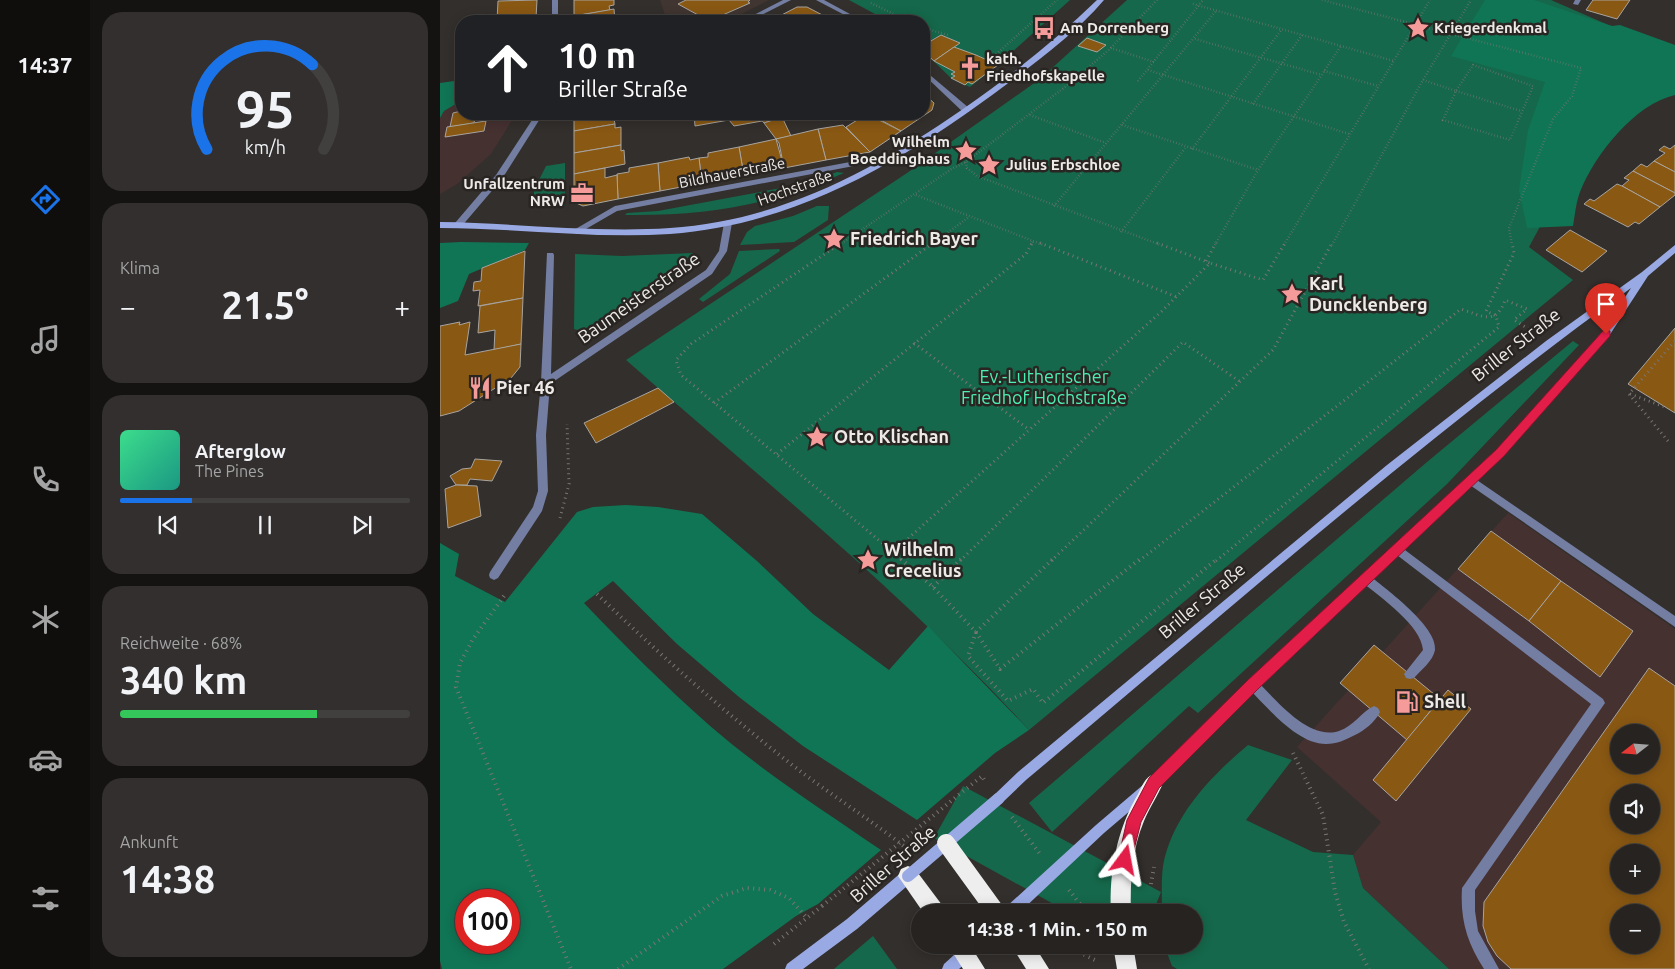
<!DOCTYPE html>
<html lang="de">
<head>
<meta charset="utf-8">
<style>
	body { margin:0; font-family:Ubuntu,sans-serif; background:#322f2e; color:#f1f3f6; height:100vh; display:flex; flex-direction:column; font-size:19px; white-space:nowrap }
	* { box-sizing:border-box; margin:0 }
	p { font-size:16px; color:#a4a4a5 }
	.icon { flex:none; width:28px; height:28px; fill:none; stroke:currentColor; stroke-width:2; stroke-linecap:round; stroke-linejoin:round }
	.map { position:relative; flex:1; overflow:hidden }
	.details { display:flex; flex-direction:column; gap:12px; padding:12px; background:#151312; width:350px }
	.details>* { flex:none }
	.guide { position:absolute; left:15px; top:15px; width:475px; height:105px; border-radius:20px; box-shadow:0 2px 12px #0003,0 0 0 1px #42403f; background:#202124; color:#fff; overflow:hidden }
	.needle { width:32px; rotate:253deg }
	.buttons { position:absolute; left:1170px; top:724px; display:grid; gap:10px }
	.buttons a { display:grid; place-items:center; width:50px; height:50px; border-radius:50%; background:#262321; box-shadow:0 2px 12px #0003,0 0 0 1px #42403f; font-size:25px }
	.speed { position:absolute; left:15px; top:889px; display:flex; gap:10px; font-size:25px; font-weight:700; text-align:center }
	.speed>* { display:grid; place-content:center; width:65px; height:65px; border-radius:50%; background:#262321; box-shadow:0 2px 12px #0003,0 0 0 1px #42403f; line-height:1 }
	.speed .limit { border:8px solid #d22; background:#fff; color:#111 }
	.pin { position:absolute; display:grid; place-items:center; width:42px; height:42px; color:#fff; margin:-51px -21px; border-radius:50% 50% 50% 0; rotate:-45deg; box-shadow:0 0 5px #0007 }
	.pin .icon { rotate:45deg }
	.me { position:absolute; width:55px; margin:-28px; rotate:13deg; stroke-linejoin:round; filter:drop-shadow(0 0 4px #0008) }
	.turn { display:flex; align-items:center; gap:18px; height:105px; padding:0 20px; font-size:22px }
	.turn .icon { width:65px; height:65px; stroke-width:2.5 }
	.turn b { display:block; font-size:35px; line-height:42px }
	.big { font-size:38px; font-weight:600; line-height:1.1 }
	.details .widget { flex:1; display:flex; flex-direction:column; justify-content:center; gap:8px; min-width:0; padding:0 18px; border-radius:20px; background:#322f2e }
	.details .dial { align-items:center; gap:0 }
	.dial svg { height:130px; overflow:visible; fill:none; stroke:#42403f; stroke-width:7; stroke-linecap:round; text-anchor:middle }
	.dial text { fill:#f1f3f6; stroke:none }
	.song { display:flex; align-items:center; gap:15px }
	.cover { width:60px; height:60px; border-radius:8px; background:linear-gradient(135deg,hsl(150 70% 55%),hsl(170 70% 35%)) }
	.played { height:5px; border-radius:2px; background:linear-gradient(90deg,#1a73e8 25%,#42403f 25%) }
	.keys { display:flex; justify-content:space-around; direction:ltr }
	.heat { display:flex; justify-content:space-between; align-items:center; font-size:28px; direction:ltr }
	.charge { height:8px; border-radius:4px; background:linear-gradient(90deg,#34c759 68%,#42403f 0) }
	.trip { position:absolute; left:471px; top:904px; width:292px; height:50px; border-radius:25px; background:#262321; box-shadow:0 2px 12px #0003,0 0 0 1px #42403f; font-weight:600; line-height:50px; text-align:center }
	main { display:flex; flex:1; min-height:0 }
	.menu { display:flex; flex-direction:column; width:90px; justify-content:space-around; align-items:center; background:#0f0e0d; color:#a4a4a5 }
	.menu .icon { width:35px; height:35px }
	.menu .current { color:#1a73e8 }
	.menu b { font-size:22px; color:#f1f3f6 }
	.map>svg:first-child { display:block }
</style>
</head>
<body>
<main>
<nav class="menu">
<b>14:37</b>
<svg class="icon current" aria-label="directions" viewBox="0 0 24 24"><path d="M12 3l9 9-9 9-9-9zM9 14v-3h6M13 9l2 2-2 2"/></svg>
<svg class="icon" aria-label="music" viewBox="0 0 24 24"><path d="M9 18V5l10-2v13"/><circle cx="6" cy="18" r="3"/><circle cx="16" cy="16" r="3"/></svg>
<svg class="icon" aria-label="phone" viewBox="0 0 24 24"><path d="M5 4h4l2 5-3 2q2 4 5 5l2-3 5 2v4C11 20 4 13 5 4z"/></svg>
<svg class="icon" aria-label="climate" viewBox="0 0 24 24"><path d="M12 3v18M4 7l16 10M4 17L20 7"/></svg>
<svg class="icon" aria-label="car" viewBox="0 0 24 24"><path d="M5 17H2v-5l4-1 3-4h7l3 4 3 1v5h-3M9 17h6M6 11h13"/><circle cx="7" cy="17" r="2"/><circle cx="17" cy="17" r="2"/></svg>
<svg class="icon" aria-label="filters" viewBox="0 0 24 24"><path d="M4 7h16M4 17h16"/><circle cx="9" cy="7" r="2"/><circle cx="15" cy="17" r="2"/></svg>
</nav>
<section class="details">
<div class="widget dial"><svg viewBox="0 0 100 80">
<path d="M14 69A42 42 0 1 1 86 69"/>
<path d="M14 69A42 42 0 0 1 79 17" stroke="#1a73e8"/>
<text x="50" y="56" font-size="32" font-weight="700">95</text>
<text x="50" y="72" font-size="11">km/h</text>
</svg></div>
<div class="widget"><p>Klima</p>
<div class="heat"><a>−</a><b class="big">21.5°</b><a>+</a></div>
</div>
<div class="widget">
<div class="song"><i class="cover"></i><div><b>Afterglow</b><p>The Pines</p></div></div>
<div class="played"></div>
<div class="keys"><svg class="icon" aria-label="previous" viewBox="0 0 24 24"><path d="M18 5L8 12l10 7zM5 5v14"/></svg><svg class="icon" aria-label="pause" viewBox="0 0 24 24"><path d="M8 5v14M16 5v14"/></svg><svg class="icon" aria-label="next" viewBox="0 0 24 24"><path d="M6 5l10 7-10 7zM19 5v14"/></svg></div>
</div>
<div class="widget"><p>Reichweite · 68%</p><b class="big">340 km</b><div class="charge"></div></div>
<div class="widget"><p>Ankunft</p><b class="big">14:38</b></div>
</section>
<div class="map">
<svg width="1235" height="969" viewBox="0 0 1235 969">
	<rect width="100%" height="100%" fill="#332f2c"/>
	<!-- commercial -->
	<g fill="#463131" fill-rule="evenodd">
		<path d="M21 101V114H76L51 154 17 184 0 194V118L4 111Z"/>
		<path d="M1068 513 1235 629V969H1009L923 888 913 855 941 822 857 747ZM1179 732H1211V765H1179ZM1179 792H1211V825H1179ZM1179 852H1211V885H1179ZM1179 912H1211V945H1179Z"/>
	</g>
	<!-- built -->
	<path fill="#403530" d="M220 0H329L288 21H227Z"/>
	<!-- green -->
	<g fill="#15684b">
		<path d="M409 0H630L560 63 530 87 512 79 484 52V21H448Z"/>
		<path d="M687 0H1111L1235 54 1175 87 1089 247 1133 280 589 730C466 595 323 480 186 360L467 173 600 79Z"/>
		<path d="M125 163V206L103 201 94 196V190L106 166Z"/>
		<path d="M397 172 404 173C328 206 267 216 185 215L187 213 218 211 368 183Z"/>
		<path d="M377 206H389L388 220 354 242 300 245 307 232 315 226 353 216Z"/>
		<path d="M339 249 340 251 263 302 259 299 290 274 299 251Z"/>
		<path d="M253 253 255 260C248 272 235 278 223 283L145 332 134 329 135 254 182 256Z"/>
		<path d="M1133 341 1139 345 1007 484 758 713 749 706 612 832 589 803 987 462Z"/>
		<path d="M808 745 852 760 806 820 873 852 913 855 923 888 1009 969H737L732 966 724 945H755V912H722C722 898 721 881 723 866 732 816 771 776 808 745Z"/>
		<path d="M523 786 721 892 713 912H628L494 838Z"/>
		<path d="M433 936 457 969H394Z"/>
	</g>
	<!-- forest -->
	<g fill="#107554" fill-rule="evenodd">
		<path d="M1045 0H1094L1172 26 1180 25 1235 45V95C1195 104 1155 154 1140 192 1136 202 1135 215 1133 226L1087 228 1079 190 1088 130 1105 82 1011 56Z"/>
		<path d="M21 80V101L4 111 0 118V83Z"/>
		<path d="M21 242 89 243 85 250 29 274 18 301 0 308V243Z"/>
		<path d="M186 505 218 507 262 514 317 561 373 614 449 670 488 626 589 730 555 753 477 820 363 746 299 697 237 644 173 581 144 603C184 645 225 686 269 725 323 772 383 810 441 850L378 904 356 916 283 969H2L0 961V543L19 554 15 576 65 602 137 512 153 507ZM26 900H69V942H26Z"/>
	</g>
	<!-- building -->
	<g fill="#895813" stroke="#a8a49f" fill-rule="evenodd">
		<path d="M97 0 96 18 57 21 58 1Z"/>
		<path d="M134 0H174V5L169 6 170 10 134 16Z"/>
		<path d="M246 0H310L308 2 310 3 269 21 238 4Z"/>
		<path d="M1153 0H1190L1177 19 1146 10Z"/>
		<path d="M357 7H367L394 21H330Z"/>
		<path d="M174 9 175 21H134V16Z"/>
		<path d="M501 35 520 43 494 61 484 52V45Z"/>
		<path d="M647 38 666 45 657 52 638 46Z"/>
		<path d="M514 47 536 55 558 65 532 84 528 82 525 85 511 78 515 76 511 74 515 72 494 61Z"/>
		<path d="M484 94 494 103 492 110 461 131 430 114H484Z"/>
		<path d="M21 111V114H36L34 123 10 127 13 113Z"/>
		<path d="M134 114H180L181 118 174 119 175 124 134 131Z"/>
		<path d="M254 114H316L317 115 255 126Z"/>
		<path d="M316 114H351L324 123Z"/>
		<path d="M427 114 461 131 430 152 406 127Z"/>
		<path d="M317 115 322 121 294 126 289 120Z"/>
		<path d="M342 117 351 136 336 139 324 123Z"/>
		<path d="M46 121 44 131 5 137 7 127Z"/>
		<path d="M175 124V128L181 127V145L134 153V131Z"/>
		<path d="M403 125 430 152 386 160 378 129Z"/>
		<path d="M378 129 386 160 344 168 339 143 336 139Z"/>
		<path d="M336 139 344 168 304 176 299 147Z"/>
		<path d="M181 145V151L184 150 185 164 134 174V153Z"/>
		<path d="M1235 145V172L1214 161 1225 153 1219 150 1224 146 1230 149Z"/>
		<path d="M299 147 304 176 262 183 259 158 268 157V153Z"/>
		<path d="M249 157 250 160 259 158 262 183 220 191 218 163Z"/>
		<path d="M1214 161 1235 172V193L1193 171 1201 164 1207 167Z"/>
		<path d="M218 163 220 191 178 199 177 174 189 172V168Z"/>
		<path d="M165 168V178L177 175 178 199 143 206 134 202V174Z"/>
		<path d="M1193 171 1235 193V195L1220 207 1182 186 1189 180 1184 178Z"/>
		<path d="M1177 184 1182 186 1220 207 1199 224 1195 222 1188 227 1144 204 1150 199 1154 201Z"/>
		<path d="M1130 230 1167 251 1142 272 1106 250Z"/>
		<path d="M85 251 83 298 38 306 40 290 33 291 34 282 41 281 42 268Z"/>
		<path d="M83 298 81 344 54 350 55 330 38 333 40 306Z"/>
		<path d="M20 322 19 325 30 322 25 355 81 344 80 367 71 378 19 411 0 416V326Z"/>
		<path d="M1235 328V413L1188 384Z"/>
		<path d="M218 388 234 402 156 443 144 423Z"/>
		<path d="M35 459 62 461 52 481 30 479 27 485H16L10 476 22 469 31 468Z"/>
		<path d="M16 485 37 486 41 516 8 528 5 489Z"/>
		<path d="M1051 531 1121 581 1089 621 1018 569Z"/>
		<path d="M1121 581 1193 631 1160 677 1089 621Z"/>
		<path d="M934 645 1000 699 967 740 900 683Z"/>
		<path d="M1209 668 1235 686V969H1071L1057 956 1048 942 1043 926 1044 902ZM1179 732H1211V765H1179ZM1179 792H1211V825H1179ZM1179 852H1211V885H1179ZM1179 912H1211V945H1179Z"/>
		<path d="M1008 690 1031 709 956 801 933 780Z"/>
	</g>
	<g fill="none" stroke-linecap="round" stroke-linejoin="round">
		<!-- path-far2 -->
		<g stroke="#797673" stroke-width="2.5" stroke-dasharray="0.5 2.5" stroke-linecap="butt">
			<path d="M882 0 1141 68 1132 96 1113 119 1069 228 1072 245"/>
			<path d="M431 3 468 21"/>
			<path d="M753 4 954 61"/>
			<path d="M484 28 508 35"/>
			<path d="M755 39 882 75"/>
			<path d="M671 48 717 0"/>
			<path d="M546 52 554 56V61L558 62"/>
			<path d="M554 56 617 0"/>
			<path d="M1033 65 1093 86 1070 140 1003 120 1016 91Z"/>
			<path d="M708 70 909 134"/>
			<path d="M884 71 938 86"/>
			<path d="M983 80 1016 91"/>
			<path d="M698 81 763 0"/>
			<path d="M1016 91 1081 111"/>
			<path d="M813 104 862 35"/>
			<path d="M590 115 666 143"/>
			<path d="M682 125 818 170"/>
			<path d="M752 149 842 29"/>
			<path d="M526 162 527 168 537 176 721 245"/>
			<path d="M476 195 603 245"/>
			<path d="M614 206 776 11"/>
			<path d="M681 232 746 147"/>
			<path d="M399 245 513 168 526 162 629 84 671 48 714 62"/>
			<path d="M491 245 529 217"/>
			<path d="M591 245 593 241"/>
			<path d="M775 245 818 170 901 46"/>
			<path d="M844 245 990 0"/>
			<path d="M892 245 983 80 1031 0"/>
		</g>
		<!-- path-far1 -->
		<g stroke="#797673" stroke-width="3" stroke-dasharray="1 4" stroke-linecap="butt">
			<path d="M401 243 251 344 236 360 241 375 453 552 722 311 770 263 823 280 845 243"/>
			<path d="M600 243 737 297"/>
			<path d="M717 243 770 263"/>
			<path d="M766 261 776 243"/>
			<path d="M474 343 588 429"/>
			<path d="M1190 394 1225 407"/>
			<path d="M274 403 493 243"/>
			<path d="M1228 441 1189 394 1235 341"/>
			<path d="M337 454 586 254 592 243"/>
			<path d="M120 518 129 484 127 424"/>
			<path d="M453 552 463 561"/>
			<path d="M520 561 743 342 799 381"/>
			<path d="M611 561 833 350 892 243"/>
			<path d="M699 561 1021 309C1042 316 1056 326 1065 300L1087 309 1074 320 1092 331"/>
			<path d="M776 561 1059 327 1056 316 1046 311 1074 253 1072 243"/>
		</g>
		<!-- path -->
		<g stroke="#797673" stroke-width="4" stroke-dasharray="1 4.5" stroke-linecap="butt">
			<path d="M461 559 493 587 536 632 613 559"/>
			<path d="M493 587 521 559"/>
			<path d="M157 594C219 654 283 711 351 764 388 793 428 818 465 847"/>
			<path d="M64 596 33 639 20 663 16 687 131 969"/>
			<path d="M536 632 528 656 568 701 593 689 603 703 777 559"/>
			<path d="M536 632 560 669 700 559"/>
			<path d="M853 753 883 815 895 892 904 922 929 969"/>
			<path d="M572 817 600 854"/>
			<path d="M711 884 714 867"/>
			<path d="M629 890 644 909 653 908"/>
			<path d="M334 944 382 906"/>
			<path d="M624 945 657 961"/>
			<path d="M178 969 282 896 307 888 330 890 349 898 367 918"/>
		</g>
		<!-- lane -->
		<g fill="#737ea2" fill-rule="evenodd">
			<path d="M1031 476 1235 616V627L1027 483 1026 480 1027 477Z"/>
			<path d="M957 544 1163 699 1165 703 1035 890V911L1038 931 1059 969H1044C1027 943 1020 919 1022 888L1151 704 953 552 952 549 953 546Z"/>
			<path d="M926 574 930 576C946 589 998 627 995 650 993 661 981 670 974 678L970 679 966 678 964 674 983 650C981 625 941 598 922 582L921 579 922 576Z"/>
			<path d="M813 679 817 681C836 700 869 741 899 731 914 726 921 712 934 706L938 708 940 712C936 721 924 731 915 735 905 740 897 744 886 744 857 744 828 708 809 689L807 685 809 681Z"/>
		</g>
		<!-- street -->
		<g fill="#737ea2" fill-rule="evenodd">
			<rect x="112" y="0" width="6" height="21"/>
			<path d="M343 0H351L310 21H302Z"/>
			<path d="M376 0H384L423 21H416Z"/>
			<path d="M1135 0H1141L1138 5 1133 4Z"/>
			<path d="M484 70 529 108V112H523L484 75Z"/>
			<path d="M96 114H103L62 179 21 227H15V223L56 175Z"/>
			<path d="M458 153 462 155 461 157 177 211 139 233 136 234 132 231 175 206Z"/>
			<path d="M288 220 292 223 287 251 272 274 110 384 106 435 108 491 102 511 58 578 54 580 50 578 49 575 50 572 93 507 98 491 96 435 101 382 107 253H113L114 255 111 374 266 270 279 251 284 223Z"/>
		</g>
		<!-- secondary -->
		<g fill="#99a9e4" fill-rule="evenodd">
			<path d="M657 0H664C637 32 600 59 567 84 467 159 357 225 230 234 154 239 77 228 0 228V222C76 223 154 233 230 228 339 221 435 170 523 109 570 76 616 40 657 0Z"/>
			<path d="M1235 245V253L1208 276 1169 336 1063 456 817 689 718 787 664 833 580 912H565L566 907 656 825 710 779 809 681 1057 450 1163 332 1191 288C981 440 785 613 586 780L562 803 558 805 554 803 552 799 554 795 578 772 947 465 1106 341 1202 272Z"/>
			<path d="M468 870 473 871 474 876 473 881 417 929 363 969H345L347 964 407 919 463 871Z"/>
			<path d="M525 945H542L540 950 519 969H502L504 964Z"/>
		</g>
		<!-- highway -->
		<g fill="#eee" fill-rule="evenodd">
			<path d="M714 774 721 776 723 783C718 796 709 808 704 821 692 849 690 882 691 912H671C669 872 677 829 698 794 702 786 705 777 714 774Z"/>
			<path d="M468 866 475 869 502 905 505 912H483L458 876 461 869Z"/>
			<path d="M508 945H530L545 969H523Z"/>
			<path d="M571 945H594L609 969H586Z"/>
			<path d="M673 945H693L697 969H677Z"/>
		</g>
		<!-- path-bridge -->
		<path stroke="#797673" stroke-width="4" stroke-dasharray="1 4.5" stroke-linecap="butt" d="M382 906 542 776 545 781"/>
		<!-- secondary-bridge -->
		<path stroke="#99a9e4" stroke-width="12" d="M468 876 558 799"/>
		<!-- highway-bridge -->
		<path stroke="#eee" stroke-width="18" d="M506 843 556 912"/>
	</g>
	<!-- route -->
	<path fill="#e11d48" stroke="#92132f" d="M1166 330 1170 331V336L1064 456 818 689 719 788 701 822 690 865 685 868 680 865 678 860 687 820 709 778 808 680 1056 450 1163 331Z"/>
	<!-- icons -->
	<defs>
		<symbol id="bus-bare" viewBox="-9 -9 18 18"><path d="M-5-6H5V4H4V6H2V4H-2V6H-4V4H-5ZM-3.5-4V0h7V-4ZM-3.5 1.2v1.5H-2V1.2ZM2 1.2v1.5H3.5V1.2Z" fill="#f59b99" stroke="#292522" stroke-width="2.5" paint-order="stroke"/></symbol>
		<symbol id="sight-bare" viewBox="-9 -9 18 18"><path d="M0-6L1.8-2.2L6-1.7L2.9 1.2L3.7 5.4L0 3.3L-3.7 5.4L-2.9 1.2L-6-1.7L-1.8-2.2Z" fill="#f59b99" stroke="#292522" stroke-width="2.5" paint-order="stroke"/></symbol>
		<symbol id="church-bare" viewBox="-9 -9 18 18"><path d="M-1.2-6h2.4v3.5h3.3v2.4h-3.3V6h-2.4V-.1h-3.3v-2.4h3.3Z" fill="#f59b99" stroke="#292522" stroke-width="2.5" paint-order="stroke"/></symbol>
		<symbol id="office-bare" viewBox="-9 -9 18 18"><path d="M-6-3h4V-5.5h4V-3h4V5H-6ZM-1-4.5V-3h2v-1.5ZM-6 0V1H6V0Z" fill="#f59b99" stroke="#292522" stroke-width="2.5" paint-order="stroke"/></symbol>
		<symbol id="restaurant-bare" viewBox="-9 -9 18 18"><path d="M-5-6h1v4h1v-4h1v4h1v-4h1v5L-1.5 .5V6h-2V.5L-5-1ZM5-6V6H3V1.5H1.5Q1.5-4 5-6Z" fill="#f59b99" stroke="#292522" stroke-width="2.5" paint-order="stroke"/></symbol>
		<symbol id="fuel-bare" viewBox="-9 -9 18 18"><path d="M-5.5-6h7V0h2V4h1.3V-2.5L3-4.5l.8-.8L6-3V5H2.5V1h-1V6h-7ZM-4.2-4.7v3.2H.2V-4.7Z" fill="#f59b99" stroke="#292522" stroke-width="2.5" paint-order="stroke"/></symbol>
	</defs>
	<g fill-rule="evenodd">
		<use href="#bus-bare" x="588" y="12" width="32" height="32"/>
		<use href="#sight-bare" x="962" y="12" width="32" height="32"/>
		<use href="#church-bare" x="514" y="52" width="32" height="32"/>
		<use href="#sight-bare" x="510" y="135" width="32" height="32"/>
		<use href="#sight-bare" x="533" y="149" width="32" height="32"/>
		<use href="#office-bare" x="126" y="177" width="32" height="32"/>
		<use href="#sight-bare" x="378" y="223" width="32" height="32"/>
		<use href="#sight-bare" x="836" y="278" width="32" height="32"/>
		<use href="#restaurant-bare" x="24" y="372" width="32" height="32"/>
		<use href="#sight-bare" x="361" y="421" width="32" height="32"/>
		<use href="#sight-bare" x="412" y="544" width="32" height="32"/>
		<use href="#fuel-bare" x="951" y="686" width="32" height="32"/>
	</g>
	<g text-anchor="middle" stroke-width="5" stroke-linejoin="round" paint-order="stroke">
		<!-- far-poi labels -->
		<g font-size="15" font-weight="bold" fill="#edeae8" stroke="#292522" text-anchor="start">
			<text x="620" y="33">Am Dorrenberg</text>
			<text x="994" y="33">Kriegerdenkmal</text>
			<text x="546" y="64">kath.<tspan x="546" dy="17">Friedhofskapelle</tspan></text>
			<text x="510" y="147" text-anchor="end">Wilhelm<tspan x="510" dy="17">Boeddinghaus</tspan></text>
			<text x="566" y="170">Julius Erbschloe</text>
			<text x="125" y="189" text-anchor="end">Unfallzentrum<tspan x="125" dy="17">NRW</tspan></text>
		</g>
		<!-- far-street labels -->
		<g font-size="15" fill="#edeae8" stroke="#292522">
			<text transform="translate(292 173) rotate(-11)" y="5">Bildhauerstraße</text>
			<text transform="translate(355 188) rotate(-20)" y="5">Hochstraße</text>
		</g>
		<!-- poi labels -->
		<g font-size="18" font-weight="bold" fill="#edeae8" stroke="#292522" text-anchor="start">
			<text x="410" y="245">Friedrich Bayer</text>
			<text x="869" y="290">Karl<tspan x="869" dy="21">Duncklenberg</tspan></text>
			<text x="56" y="394">Pier 46</text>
			<text x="394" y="443">Otto Klischan</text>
			<text x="444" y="556">Wilhelm<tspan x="444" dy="21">Crecelius</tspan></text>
			<text x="984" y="708">Shell</text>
		</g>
		<!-- street labels -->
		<g font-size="18" fill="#edeae8" stroke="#292522">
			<text transform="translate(199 298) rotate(-35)" y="6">Baumeisterstraße</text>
			<text transform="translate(1076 345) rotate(-38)" y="6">Briller Straße</text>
			<text transform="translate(762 601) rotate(-40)" y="6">Briller Straße</text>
			<text transform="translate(453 864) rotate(-41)" y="6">Briller Straße</text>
		</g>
		<!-- park labels -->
		<g font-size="18" fill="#4eeeb3" stroke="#292522">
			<text x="604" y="383">Ev.-Lutherischer<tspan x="604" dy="21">Friedhof Hochstraße</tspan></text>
		</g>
	</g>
</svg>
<div class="buttons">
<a><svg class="needle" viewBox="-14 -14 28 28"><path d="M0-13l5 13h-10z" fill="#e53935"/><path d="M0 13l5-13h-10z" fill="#a4a4a5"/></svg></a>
<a><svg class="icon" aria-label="sound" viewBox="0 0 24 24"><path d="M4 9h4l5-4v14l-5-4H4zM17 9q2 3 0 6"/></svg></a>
<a>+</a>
<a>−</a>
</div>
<div class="speed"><div class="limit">100</div></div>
<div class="pin" style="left:1166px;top:334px;background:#d93025"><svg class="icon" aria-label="arrive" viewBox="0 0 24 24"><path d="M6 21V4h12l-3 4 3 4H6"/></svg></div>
<svg class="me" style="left:685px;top:860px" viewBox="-20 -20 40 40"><path d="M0-17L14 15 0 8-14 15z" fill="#e11d48" stroke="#fff" stroke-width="4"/></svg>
<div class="trip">14:38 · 1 Min. · 150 m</div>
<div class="guide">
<div class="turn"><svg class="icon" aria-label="ahead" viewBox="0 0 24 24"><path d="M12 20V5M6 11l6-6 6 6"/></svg><div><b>10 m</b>Briller Straße</div></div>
</div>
</div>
</main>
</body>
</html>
